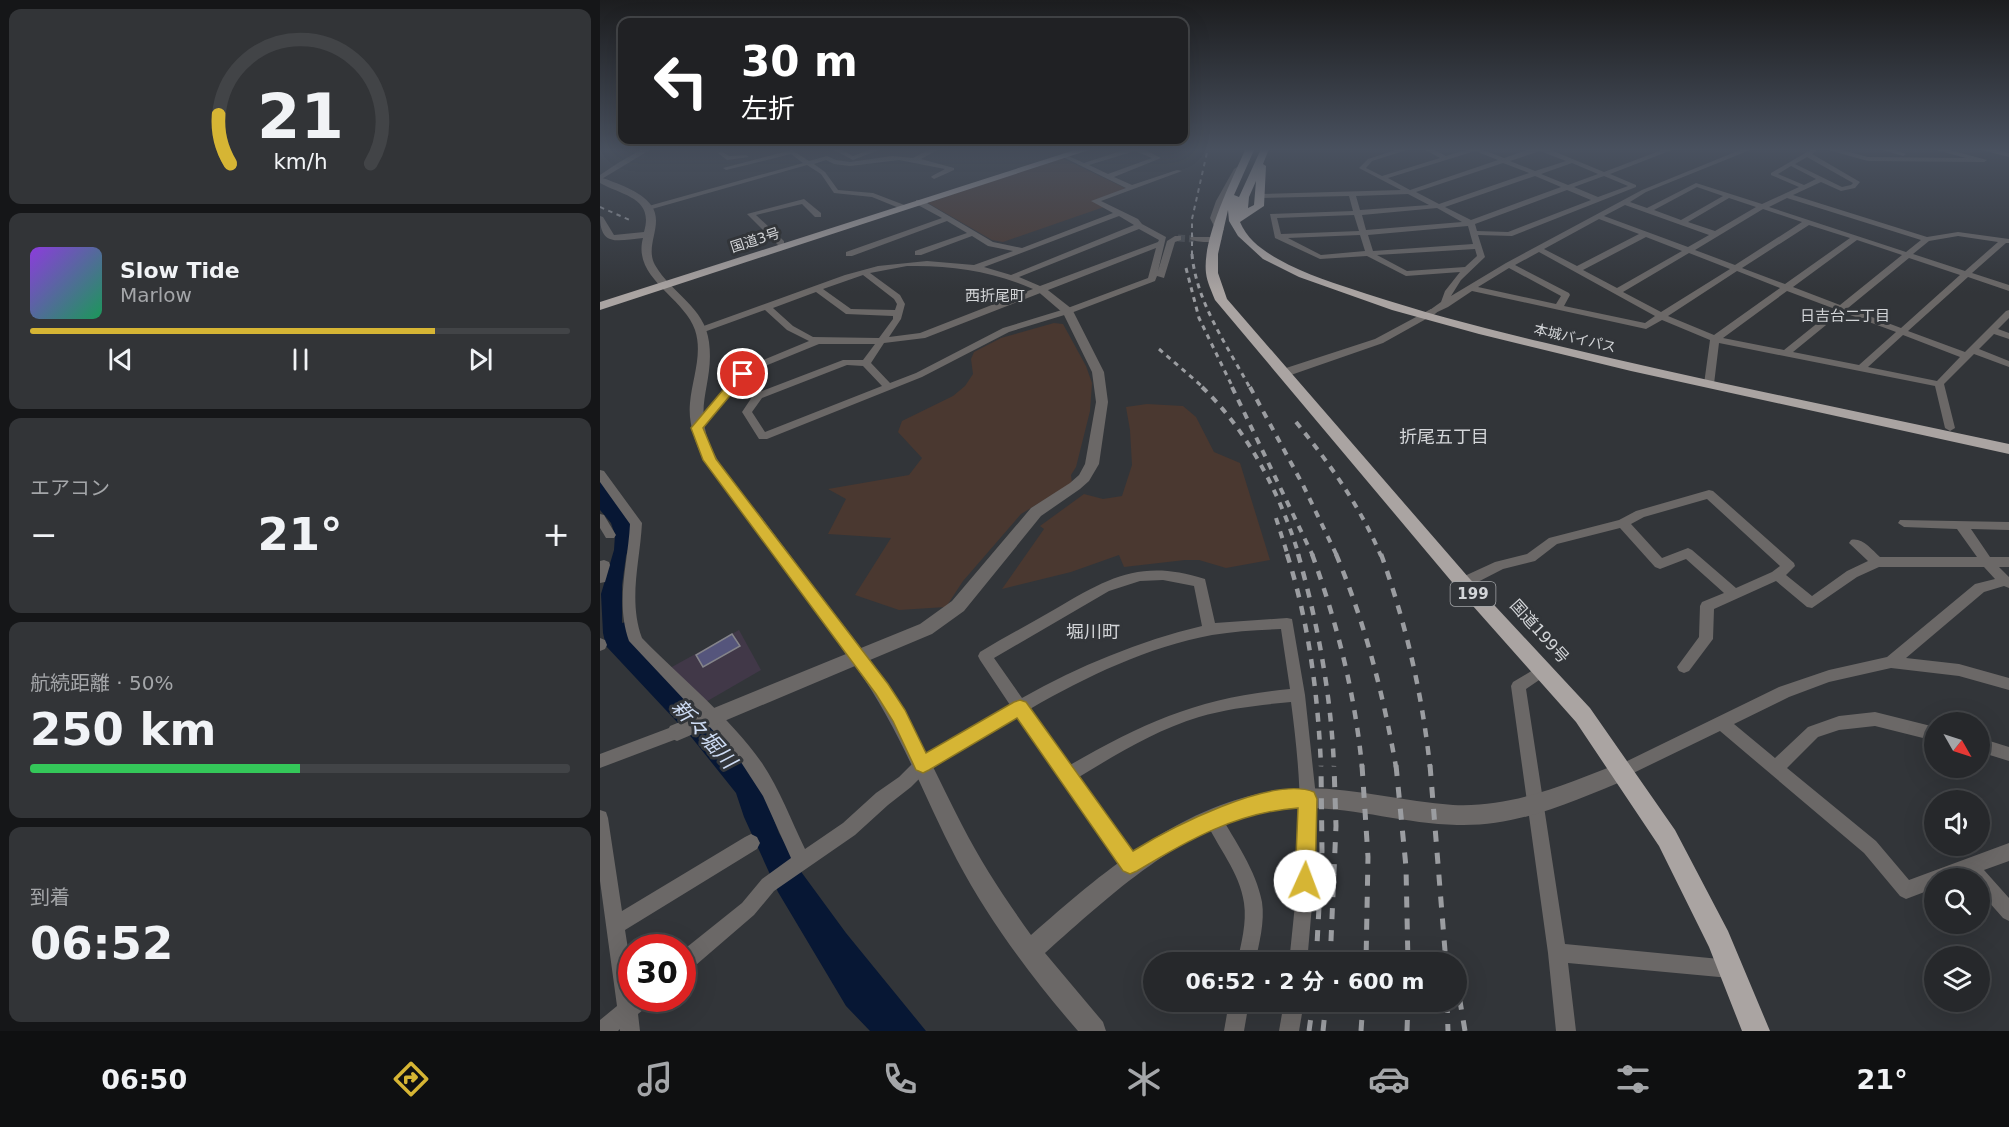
<!DOCTYPE html>
<html lang="ja">
<head>
<meta charset="utf-8">
<style>
	body { margin:0; font-family:"DejaVu Sans","Noto Sans JP",sans-serif; background:#323437; color:#f1f3f6; height:100vh; display:flex; flex-direction:column; font-size:22px; white-space:nowrap }
	* { box-sizing:border-box; margin:0 }
	p { font-size:20px; color:#a4a6a9 }
	.icon { flex:none; width:33px; height:33px; fill:none; stroke:currentColor; stroke-width:2; stroke-linecap:round; stroke-linejoin:round }
	.map { position:relative; flex:1; overflow:hidden }
	.drawer { display:flex; flex-direction:column; gap:9px; padding:9px; background:#151618; width:600px }
	.drawer>* { flex:none }
	.guide { position:absolute; left:18px; top:18px; width:570px; height:126px; border-radius:12px; box-shadow:0 6px 24px #0002,0 0 0 2px #424447; background:#202124; color:#fff; overflow:hidden }
	.needle { width:39px; rotate:129deg }
	.fabs { position:absolute; left:1324px; top:712px; display:grid; gap:12px }
	.fabs a { display:grid; place-items:center; width:66px; height:66px; border-radius:50%; background:#26282b; box-shadow:0 6px 24px #0002,0 0 0 2px #424447; font-size:30px }
	.speed { position:absolute; left:18px; top:934px; display:flex; gap:12px; font-size:30px; font-weight:700; text-align:center }
	.speed>* { display:grid; place-content:center; width:78px; height:78px; border-radius:50%; background:#26282b; box-shadow:0 6px 24px #0002,0 0 0 2px #424447; line-height:1 }
	.speed .limit { border:9px solid #d22; background:#fff; color:#111 }
	.pin { position:absolute; display:grid; place-items:center; width:51px; height:51px; color:#fff; margin:-26px; border:3px solid #fff; border-radius:50%; box-shadow:0 2px 6px #0007 }
	.me { position:absolute; width:66px; margin:-33px; rotate:2deg; stroke-linejoin:round; filter:drop-shadow(0 0 4px #0008) }
	.turn { display:flex; align-items:center; gap:21px; height:126px; padding:0 24px; font-size:27px }
	.turn .icon { width:78px; height:78px; stroke-width:2.5 }
	.turn b { display:block; font-size:42px; line-height:51px }
	.big { font-size:45px; font-weight:700; line-height:1.1 }
	.drawer .card { flex:1; display:flex; flex-direction:column; justify-content:center; gap:9px; min-width:0; padding:0 21px; border-radius:12px; background:#323437 }
	.drawer .dial { align-items:center; gap:0 }
	.dial svg { height:156px; overflow:visible; fill:none; stroke:#424447; stroke-width:7; stroke-linecap:round; text-anchor:middle }
	.dial text { fill:#f1f3f6; stroke:none }
	.song { display:flex; align-items:center; gap:18px }
	.cover { width:72px; height:72px; border-radius:9px; background:linear-gradient(135deg,hsl(270 70% 55%),hsl(150 70% 35%)) }
	.played { height:6px; border-radius:3px; background:linear-gradient(90deg,#d6b534 75%,#424447 75%) }
	.keys { display:flex; justify-content:space-around; direction:ltr }
	.heat { display:flex; justify-content:space-between; align-items:center; font-size:33px; direction:ltr }
	.charge { height:9px; border-radius:4px; background:linear-gradient(90deg,#34c759 50%,#424447 0) }
	.trip { position:absolute; left:543px; top:952px; width:324px; height:60px; border-radius:30px; background:#26282b; box-shadow:0 6px 24px #0002,0 0 0 2px #424447; font-weight:700; line-height:60px; text-align:center }
	.tabs { display:flex; height:96px; justify-content:space-around; align-items:center; background:#0f1011; color:#a4a6a9 }
	.tabs .icon { width:42px; height:42px }
	.tabs .on { color:#d6b534 }
	.tabs b { font-size:27px; color:#f1f3f6 }
	main { display:flex; flex:1; min-height:0 }
	.map>svg:first-child { display:block }
</style>
</head>
<body>
<main>
<section class="drawer">
<div class="card dial"><svg viewBox="0 0 100 80">
<path d="M14 69A42 42 0 1 1 86 69"/>
<path d="M14 69A42 42 0 0 1 8 44" stroke="#d6b534"/>
<text x="50" y="56" font-size="32" font-weight="700">21</text>
<text x="50" y="72" font-size="11">km/h</text>
</svg></div>
<div class="card">
<div class="song"><i class="cover"></i><div><b>Slow Tide</b><p>Marlow</p></div></div>
<div class="played"></div>
<div class="keys"><svg class="icon" aria-label="previous" viewBox="0 0 24 24"><path d="M18 5L8 12l10 7zM5 5v14"/></svg><svg class="icon" aria-label="pause" viewBox="0 0 24 24"><path d="M8 5v14M16 5v14"/></svg><svg class="icon" aria-label="next" viewBox="0 0 24 24"><path d="M6 5l10 7-10 7zM19 5v14"/></svg></div>
</div>
<div class="card"><p>エアコン</p>
<div class="heat"><a>−</a><b class="big">21°</b><a>+</a></div>
</div>
<div class="card"><p>航続距離 · 50%</p><b class="big">250 km</b><div class="charge"></div></div>
<div class="card"><p>到着</p><b class="big">06:52</b></div>
</section>
<div class="map">
<svg width="1409" height="1031" viewBox="0 0 1409 1031">
	<rect width="100%" height="100%" fill="#323539"/>
	<!-- commercial -->
	<path fill="#413848" d="M139 630 161 670 104 703 70 668Z"/>
	<!-- education -->
	<g fill="#4a3830">
		<path d="M462 158 527 189 494 202 504 207 403 242 392 240 328 203Z"/>
		<path d="M454 323 463 324 486 366 492 383 490 411 476 467 471 475 472 483 421 514 363 581 346 607 299 610 255 595 291 538 228 534 246 499 228 489 309 475 322 458 298 432 302 421 353 396 365 386 373 374 371 359 374 352 401 338Z"/>
		<path d="M547 404 583 406 596 417 614 452 640 463 670 560 626 568 599 560H585L524 567 519 555 471 572 402 589 444 529 440 526 484 494 503 499 522 496 532 465 530 430 526 407Z"/>
	</g>
	<!-- water -->
	<path fill="#071734" d="M0 481 30 520 32 536 26 556 22 585V623L26 622 161 786 179 833 202 873 246 933 326 1031H270L246 1006 178 892 144 817 136 793 92 738 6 646 3 633 1 594 14 550 15 535 11 523 0 510Z"/>
	<!-- building -->
	<path fill="#55557c" stroke="#84848a" stroke-width="1.5" d="M132 634 140 646 103 667 96 655Z"/>
	<g fill="none" stroke-linecap="round" stroke-linejoin="round">
		<!-- minor-tunnel -->
		<path stroke="#4a4d51" stroke-width="7" stroke-dasharray="7 4" stroke-linecap="butt" d="M578 238 594 239"/>
		<!-- minor -->
		<g fill="#6b6867" fill-rule="evenodd">
			<path d="M44 148H53L0 180V175L18 163Z"/>
			<path d="M230 148H239L253 156 274 148H284L253 160Z"/>
			<path d="M332 148H341L321 159 354 168V170L334 179 331 177 332 176 345 169 299 160 250 166 234 164 226 160 214 164 225 172 238 190 273 193 307 206 308 208 304 210 272 197 234 193 221 174 207 165 52 209 45 207 203 163 191 154 126 170 123 168 192 150 209 161 227 156 236 160 250 162 292 156 313 158Z"/>
			<path d="M530 148H541L561 158 514 177 532 185 577 170 582 171 501 201 538 219 542 224 566 237 558 271 567 241 575 236H581V240L575 242 564 278 557 276 555 281 471 313 409 332 322 377 167 439H159L142 412 154 394 243 360H263L275 344H219L150 372 101 430 97 431 92 428 144 368 209 341 187 330 165 310 104 332H98V328L245 275 278 266 327 261 374 265 413 251 388 246 372 236 321 255H315V251L367 233 347 221 252 256H246V252L342 218 316 204V200H322L393 242 422 248 513 213 491 201 526 188 461 156 466 155 484 163ZM535 151 552 158 508 174 489 165ZM519 216 534 225 411 275 384 267ZM539 229 559 240 558 242 440 286 419 277ZM556 248 548 278 465 309 403 328 316 373 290 383 271 363 284 343 325 338ZM307 266C351 265 392 271 433 289L320 333 289 337 301 319 305 304 300 295 270 273ZM263 275 294 299 297 304 295 310 251 309 223 289ZM216 292 246 314 293 316V319L279 338 213 337 193 326 173 308ZM247 365 263 366 282 386 165 432 152 412 162 398Z"/>
			<path d="M802 148H813L772 161 766 168 782 176 840 158 822 148H831L846 156C874 147 877 147 904 158L933 148H946L1004 172 1067 148H1077L1010 174 1036 185V187L912 236 878 235 885 257 861 280 851 296 906 263 1042 190 1145 148H1155L1046 192 1030 202 1047 208 1096 183 1162 204 1199 187 1171 175V173L1212 149H1216V151L1212 154 1260 182 1255 188 1241 191 1221 182 1193 195 1327 237 1358 232 1409 239V243H1406L1372 273 1409 285V291L1368 277 1308 331 1365 352 1406 311 1409 310V318L1398 329 1409 333V339L1394 334 1379 349 1409 361V367L1374 354 1344 384 1355 428 1350 431 1345 428 1335 386 1119 343 1114 384 1109 387 1104 384 1110 340 1062 320 1046 329 872 291 848 307 831 315 827 312 841 302 845 291 860 272 806 276 767 256 720 259 675 238 670 214 753 211 749 196 662 198 658 196 659 194 801 190 759 168 768 159ZM875 151 898 160 810 190 788 178ZM940 151 966 161 935 171 910 161ZM1207 157 1253 183 1251 185 1242 187 1195 164ZM903 163 929 173 839 204 816 192ZM972 163 998 174 968 185 941 174ZM1191 166 1216 179 1204 185 1178 174ZM935 176 961 187 871 220 845 207ZM1004 176 1028 186 998 197 974 187ZM1097 187 1123 196 1081 220 1054 210ZM967 190 991 200 908 232 877 231 875 224ZM808 194 829 205 760 210 756 196ZM1129 198 1156 207 1115 231 1088 222ZM1187 198 1321 240 1306 252 1169 207ZM1025 205 1109 235 1088 247 1004 216ZM837 208 862 222 766 230 762 215ZM1163 209 1202 222 1135 265 1095 250ZM754 215 759 231 681 234 677 218ZM999 219 1039 234 977 266 944 249ZM1209 225 1250 238 1185 284 1142 268ZM868 226 873 244 773 251 768 235ZM760 235 765 251 721 255 688 238ZM1358 236 1398 242 1365 271 1313 254 1329 241ZM1046 237 1082 251 1017 288 983 270ZM1257 240 1302 255 1240 305 1193 287ZM875 249 877 256 865 267 807 271 777 255ZM939 252 1055 316 1045 323 964 306 970 295 969 293 915 265ZM1089 253 1130 269 1061 312 1023 292ZM1309 258 1360 275 1301 328 1248 308ZM909 268 961 296 956 304 878 287ZM1137 271 1180 288 1114 335 1068 316ZM1187 291 1235 309 1184 350 1123 338ZM1242 312 1296 332 1259 365 1193 352ZM1303 335 1360 357 1337 381 1268 367Z"/>
			<path d="M1221 148H1234L1268 157 1366 158 1329 148H1342L1387 160 1384 162 1268 161Z"/>
			<path d="M1276 148H1289L1306 154 1303 156Z"/>
			<path d="M1374 148H1388L1409 153V157Z"/>
			<path d="M121 151 129 156 146 155 149 157 127 160 118 153Z"/>
			<path d="M637 167 640 169 624 201 618 218 624 230 617 232 610 218 616 201 634 169Z"/>
			<path d="M204 199 221 213V217H215L202 204 156 215 184 241V245H178L147 214Z"/>
			<path d="M591 237H618L622 239C615 243 597 243 590 239Z"/>
			<path d="M0 470 4 471 42 523C40 562 28 600 42 638 82 679 129 716 162 763 180 790 191 820 205 849L243 823 276 793 299 777 317 759 410 705 380 660 378 656 380 652C405 637 431 623 457 608 510 577 542 559 605 579L615 623 687 618 692 619 705 695 716 797V859L707 963H689C694 914 700 865 700 816 700 778 696 740 691 702 660 705 629 708 599 717 556 730 517 754 479 777L536 858 539 864 536 870 530 873 524 870 464 783 460 781 458 775 418 716 329 769 311 787 288 805 255 835 174 891 154 915 89 971 82 973V951L142 903 162 879 191 858 163 796 137 756 29 641C15 602 28 564 30 524L0 482ZM563 580 594 586 602 626C539 641 479 666 422 698L394 658 509 591 540 581ZM681 629 690 689C601 697 546 721 470 765L430 709C487 676 548 647 612 635 635 631 658 630 681 629Z"/>
			<path d="M1109 490 1113 491 1194 563 1195 566 1186 575 1212 596 1247 571 1268 561 1249 543 1251 540C1262 537 1272 550 1280 557H1377L1357 529 1304 527 1298 523 1300 520 1409 522V530L1371 529 1390 557H1409V567H1399L1409 577V588L1404 586 1384 592 1306 658 1359 664 1409 678V690L1359 676 1291 668 1229 682 1189 697 1134 724 1175 758 1208 727 1239 716 1275 712 1335 727V741L1275 726 1239 730 1218 737 1187 768 1276 841 1309 880 1409 843V861L1384 870 1409 898V921L1403 918 1380 892V879H1369L1366 876 1359 879H1335V888L1306 899 1300 896 1264 853 1120 731 1023 778 1017 776 1015 771 1017 766 1179 687 1229 670 1287 657 1375 584 1395 579 1384 567H1279L1257 577 1212 608 1207 607 1176 581 1114 609 1113 639 1089 671 1084 673 1079 671 1077 667 1099 637 1100 606 1102 602 1124 593 1086 559 1060 569 1055 567 1020 528 957 544 935 561 903 569 868 587H858L856 583 858 579 895 562 927 554 949 538 1019 520 1036 511ZM1107 499 1180 566 1172 572 1136 588 1092 550 1088 548 1062 558 1031 524 1044 517Z"/>
			<path d="M0 514 4 515 16 535 14 538H6L0 528Z"/>
			<path d="M4 560 9 562 10 565 5 582 0 583V561Z"/>
			<path d="M0 638 5 640 7 645 5 649 0 651Z"/>
			<path d="M943 664 948 666 950 670 948 674 926 689 965 944 1130 960 1137 962 1139 969 1137 976 1130 978 968 963 976 1031H956L948 953 911 686 913 682Z"/>
			<path d="M77 725 82 727 85 732 82 737 0 768V754Z"/>
			<path d="M1380 738 1409 747V761L1380 752Z"/>
			<path d="M0 810 6 812 8 818 22 911 145 837 151 834 157 837 160 843 157 849 25 930 32 974V999H51L48 1006 38 1014 40 1031H20V1029L18 1031H0V1020L17 1006 0 881Z"/>
			<path d="M613 811 619 813C635 841 656 870 662 902 665 922 659 944 655 963H637C641 944 647 923 644 903 640 872 617 847 605 819L607 813Z"/>
			<path d="M629 1002H649L644 1031H624Z"/>
			<path d="M684 1002H704L699 1031H679Z"/>
		</g>
		<!-- tertiary -->
		<g fill="#6b6867" fill-rule="evenodd">
			<path d="M0 177C16 183 41 191 51 205 65 224 44 245 55 265 71 293 105 307 109 342 115 387 89 408 116 457 127 479 147 499 162 518 195 562 228 605 261 648L320 624 352 601 431 508 470 483 479 475 485 464 496 402 492 372 463 313 435 289 436 287H444L472 309 504 372 508 402 499 464 489 481 480 489 441 516 364 611 332 634 270 660C309 711 333 769 362 825 382 864 406 900 431 935 502 873 577 807 673 791 734 781 793 801 853 805 914 808 968 783 1023 762L1030 764 1033 771 1030 778C974 801 919 827 857 825 795 824 735 800 672 811 581 827 512 894 445 953L503 1022 506 1031H478C432 978 390 922 357 860 323 795 299 726 255 666L84 738 77 741 70 738 67 732 70 726 246 654 103 460C95 441 88 423 90 403 92 379 103 354 95 330 84 297 32 278 43 238 19 240 0 248 0 216L3 217 14 235 44 232C54 198 24 196 0 183Z"/>
			<path d="M831 309 837 312 835 314 783 343 688 376H680L678 373 680 370 775 339Z"/>
		</g>
		<!-- trunk -->
		<g fill="#aaa4a2" fill-rule="evenodd">
			<path d="M481 148H495L0 310V302Z"/>
			<path d="M646 148H655L634 195 639 197 661 149H669L663 164 666 166 664 206 640 222C647 239 662 250 678 259 706 275 737 284 767 294 825 313 883 328 942 342 1097 379 1253 411 1409 444V454L1031 371 879 334 792 310 699 277 663 259 638 236 629 221 628 210 618 254V273L627 299 869 578 990 708 1075 830 1128 931 1170 1031H1142L1109 947 1059 846 976 722 857 588 615 300C612 292 607 282 606 273 602 238 632 180 646 148ZM656 181 654 205 648 208 649 197Z"/>
		</g>
		<!-- rail-far4 -->
		<g stroke="#9b9da1" stroke-width="2" stroke-dasharray="4.5 4.5" stroke-linecap="butt">
			<path d="M0 207 32 221"/>
			<path d="M592 255V219L608 148"/>
		</g>
		<!-- rail-far3 -->
		<g stroke="#9b9da1" stroke-width="3" stroke-dasharray="5 5" stroke-linecap="butt">
			<path d="M592 254C596 302 628 347 650 388"/>
			<path d="M586 268 599 318 633 388"/>
			<path d="M559 349 604 388"/>
		</g>
		<!-- rail-far2 -->
		<g stroke="#9b9da1" stroke-width="4" stroke-dasharray="7 7" stroke-linecap="butt">
			<path d="M602 387C648 431 681 495 699 556"/>
			<path d="M632 387 713 556"/>
			<path d="M650 387 703 485 737 556"/>
			<path d="M696 422C730 464 760 506 781 556"/>
			<path d="M676 518 688 556"/>
		</g>
		<!-- rail-far1 -->
		<g stroke="#9b9da1" stroke-width="4.5" stroke-dasharray="9 9" stroke-linecap="butt">
			<path d="M687 554C709 623 718 695 721 767"/>
			<path d="M698 554C718 624 731 695 734 767"/>
			<path d="M712 554C737 623 755 694 762 767"/>
			<path d="M736 554C765 623 783 693 796 767"/>
			<path d="M781 554C806 624 822 693 830 767"/>
		</g>
		<!-- rail -->
		<g stroke="#9b9da1" stroke-width="5" stroke-dasharray="11 11" stroke-linecap="butt">
			<path d="M762 765 768 857 766 963"/>
			<path d="M796 765 806 867 808 963"/>
			<path d="M830 765 846 963"/>
			<path d="M716 963 722 851 721 765"/>
			<path d="M730 963 736 826 734 765"/>
			<path d="M856 977 865 1031"/>
			<path d="M847 1002 848 1031"/>
			<path d="M709 1031 713 1002"/>
			<path d="M723 1031 726 1002"/>
			<path d="M761 1031 763 1002"/>
			<path d="M807 1031 808 1002"/>
		</g>
	</g>
	<!-- sky -->
	<linearGradient id="sky" x2="0" y2="1"><stop stop-color="#1c1d1f"/><stop offset="0.51" stop-color="#49515f"/><stop offset="1" stop-color="#49515f" stop-opacity="0"/></linearGradient>
	<rect width="1409" height="293" fill="url(#sky)"/>
	<!-- route -->
	<path fill="#d6b534" stroke="#8b7622" stroke-width="1.5" d="M143 370 148 374 103 428 116 459 288 684 305 710 326 753 414 702 420 700 426 702 533 851C570 828 672 775 714 792L717 799 715 881 712 888 705 891 697 888 695 881 698 808C638 812 588 840 537 871L530 874 523 871 417 718 329 770 323 773 316 770 293 721 276 694 103 460 91 428 139 371Z"/>
	<g text-anchor="middle" stroke-width="6" stroke-linejoin="round" paint-order="stroke">
		<!-- far-street labels -->
		<g font-size="14" fill="#d3d5d8" stroke="#323539">
			<text transform="translate(155 240) rotate(-18)" y="5">国道3号</text>
			<text transform="translate(975 338) rotate(13)" y="5">本城バイパス</text>
		</g>
		<!-- far-neighbourhood labels -->
		<g font-size="15" fill="#d3d5d8" stroke="#323539">
			<text x="395" y="301">西折尾町</text>
			<text x="1245" y="321">日吉台二丁目</text>
		</g>
		<!-- shield labels -->
		<rect fill="#323539" stroke="#a3a5a8" stroke-width="1.5" x="850.5" y="582" width="45" height="24" rx="4.5"/>
		<g font-size="15" font-weight="bold" fill="#d3d5d8">
			<text x="873" y="599">199</text>
		</g>
		<!-- street labels -->
		<g font-size="16" fill="#d3d5d8" stroke="#323539">
			<text transform="translate(940 631) rotate(48)" y="6">国道199号</text>
		</g>
		<!-- neighbourhood labels -->
		<g font-size="18" fill="#d3d5d8" stroke="#323539">
			<text x="844" y="443">折尾五丁目</text>
			<text x="493" y="638">堀川町</text>
		</g>
		<!-- near-water labels -->
		<g font-size="21" font-style="italic" fill="#cedcf4" stroke="#323539">
			<text transform="translate(104 734) rotate(48)" y="7">新々堀川</text>
		</g>
	</g>
</svg>
<div class="fabs">
<a><svg class="needle" viewBox="-14 -14 28 28"><path d="M0-13l5 13h-10z" fill="#e53935"/><path d="M0 13l5-13h-10z" fill="#a4a6a9"/></svg></a>
<a><svg class="icon" aria-label="sound" viewBox="0 0 24 24"><path d="M4 9h4l5-4v14l-5-4H4zM17 9q2 3 0 6"/></svg></a>
<a><svg class="icon" aria-label="search" viewBox="0 0 24 24"><circle cx="10" cy="10" r="6"/><path d="M15 15l6 6"/></svg></a>
<a><svg class="icon" aria-label="layers" viewBox="0 0 24 24"><path d="M12 4l9 5-9 5-9-5zM3 14l9 5 9-5"/></svg></a>
</div>
<div class="speed"><div class="limit">30</div></div>
<div class="pin" style="left:143px;top:374px;background:#d93025"><svg class="icon" aria-label="arrive" viewBox="0 0 24 24"><path d="M6 21V4h12l-3 4 3 4H6"/></svg></div>
<svg class="me" style="left:705px;top:881px" viewBox="-20 -20 40 40"><circle r="19" fill="#fff"/><path d="M0-13L10 11 0 6-10 11z" fill="#d6b534"/></svg>
<div class="trip">06:52 · 2 分 · 600 m</div>
<div class="guide">
<div class="turn"><svg class="icon" aria-label="left" viewBox="0 0 24 24"><path d="M17 20v-9H6M10 6l-5 5 5 5"/></svg><div><b>30 m</b>左折</div></div>
</div>
</div>
</main>
<nav class="tabs">
<b>06:50</b>
<svg class="icon on" aria-label="directions" viewBox="0 0 24 24"><path d="M12 3l9 9-9 9-9-9zM9 14v-3h6M13 9l2 2-2 2"/></svg>
<svg class="icon" aria-label="music" viewBox="0 0 24 24"><path d="M9 18V5l10-2v13"/><circle cx="6" cy="18" r="3"/><circle cx="16" cy="16" r="3"/></svg>
<svg class="icon" aria-label="phone" viewBox="0 0 24 24"><path d="M5 4h4l2 5-3 2q2 4 5 5l2-3 5 2v4C11 20 4 13 5 4z"/></svg>
<svg class="icon" aria-label="climate" viewBox="0 0 24 24"><path d="M12 3v18M4 7l16 10M4 17L20 7"/></svg>
<svg class="icon" aria-label="car" viewBox="0 0 24 24"><path d="M5 17H2v-5l4-1 3-4h7l3 4 3 1v5h-3M9 17h6M6 11h13"/><circle cx="7" cy="17" r="2"/><circle cx="17" cy="17" r="2"/></svg>
<svg class="icon" aria-label="filters" viewBox="0 0 24 24"><path d="M4 7h16M4 17h16"/><circle cx="9" cy="7" r="2"/><circle cx="15" cy="17" r="2"/></svg>
<b>21°</b>
</nav>
</body>
</html>
